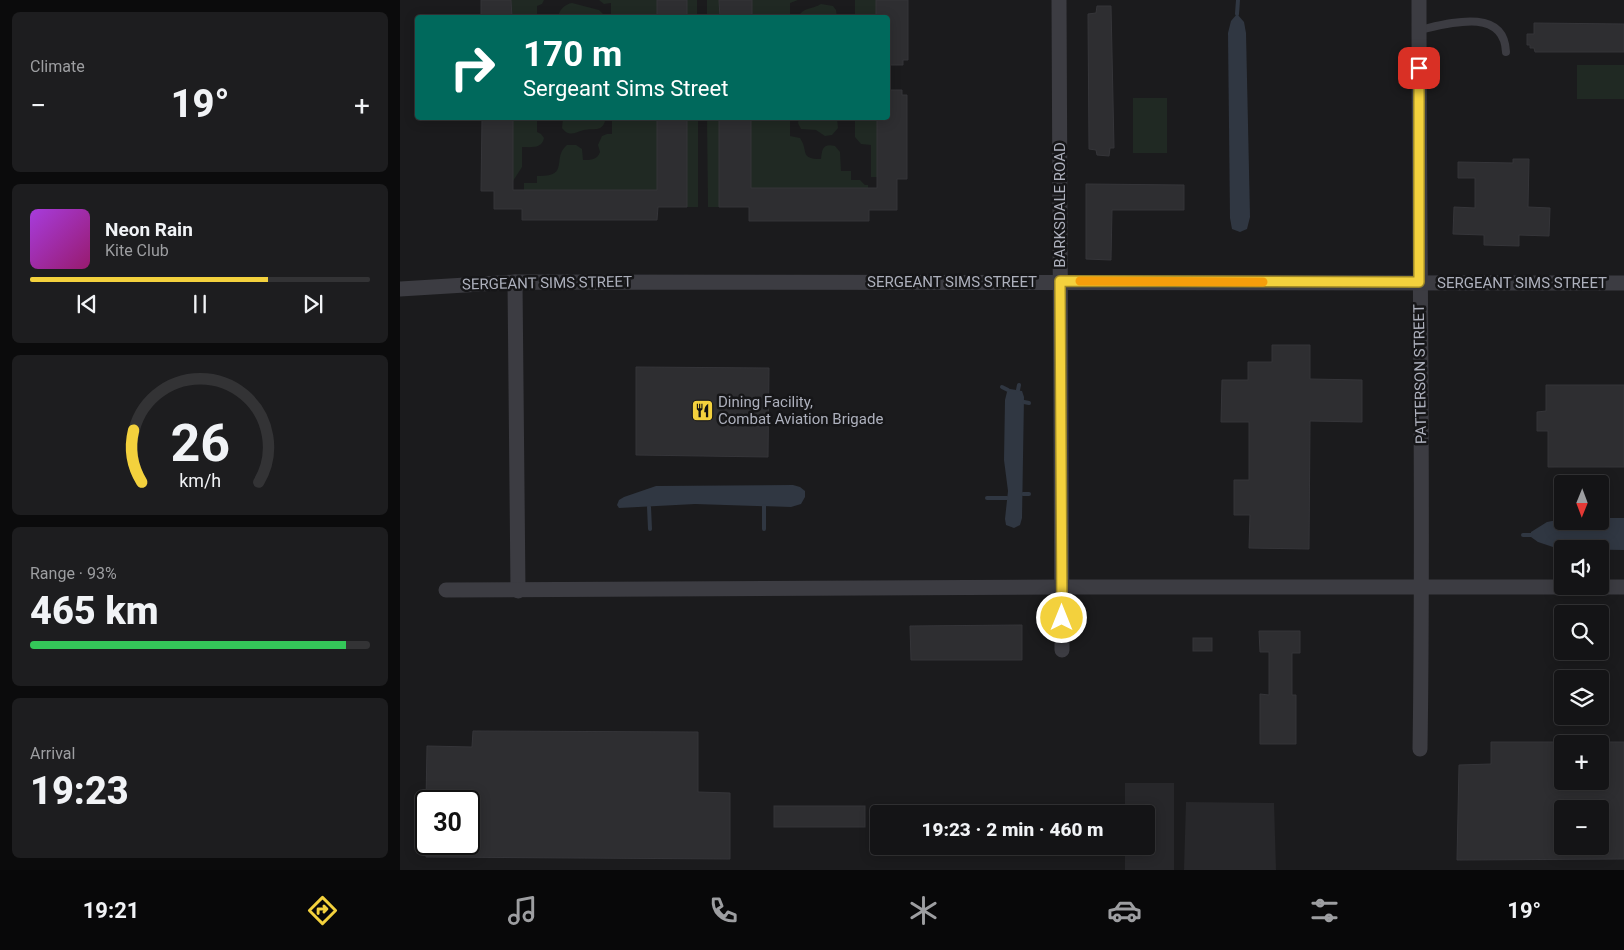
<!DOCTYPE html>
<html lang="en">
<head>
<meta charset="utf-8">
<style>
	body { margin:0; font-family:Roboto,sans-serif; background:#1d1d1f; color:#f1f3f6; height:100vh; display:flex; flex-direction:column; font-size:19px; white-space:nowrap }
	* { box-sizing:border-box; margin:0 }
	p { font-size:16px; color:#9d9ea1 }
	.icon { flex:none; width:28px; height:28px; fill:none; stroke:currentColor; stroke-width:2; stroke-linecap:round; stroke-linejoin:round }
	.map { position:relative; flex:1; overflow:hidden }
	.drawer { display:flex; flex-direction:column; gap:12px; padding:12px; background:#0b0b0c; width:400px }
	.drawer>* { flex:none }
	.top-card { position:absolute; left:15px; top:15px; width:475px; height:105px; border-radius:5px; box-shadow:0 2px 12px #0003,0 0 0 1px #333335; background:#00695c; color:#fff; overflow:hidden }
	.needle { width:32px; rotate:181deg }
	.buttons { position:absolute; left:1154px; top:475px; display:grid; gap:10px }
	.buttons a { display:grid; place-items:center; width:55px; height:55px; border-radius:5px; background:#141416; box-shadow:0 2px 12px #0003,0 0 0 1px #333335; font-size:25px }
	.speed { position:absolute; left:15px; top:790px; display:flex; gap:10px; font-size:25px; font-weight:700; text-align:center }
	.speed>* { display:grid; place-content:center; width:65px; height:65px; border-radius:50%; background:#141416; box-shadow:0 2px 12px #0003,0 0 0 1px #333335; line-height:1 }
	.speed .limit { border:2px solid #111; border-radius:8px; background:#fff; color:#111 }
	.pin { position:absolute; display:grid; place-items:center; width:42px; height:42px; color:#fff; margin:-21px; border-radius:10px; box-shadow:0 2px 8px #0006 }
	.me { position:absolute; width:55px; margin:-28px; rotate:0deg; stroke-linejoin:round; filter:drop-shadow(0 0 4px #0008) }
	.turn { display:flex; align-items:center; gap:18px; height:105px; padding:0 25px; font-size:22px }
	.turn .icon { width:65px; height:65px; stroke-width:2.5 }
	.turn b { display:block; font-size:35px; line-height:42px }
	.big { font-size:38px; font-weight:800; line-height:1.1 }
	.drawer .tile { flex:1; display:flex; flex-direction:column; justify-content:center; gap:8px; min-width:0; padding:0 18px; border-radius:8px; background:#1d1d1f }
	.drawer .dial { align-items:center; gap:0 }
	.dial svg { height:130px; overflow:visible; fill:none; stroke:#333335; stroke-width:7; stroke-linecap:round; text-anchor:middle }
	.dial text { fill:#f1f3f6; stroke:none }
	.song { display:flex; align-items:center; gap:15px }
	.cover { width:60px; height:60px; border-radius:8px; background:linear-gradient(135deg,hsl(280 70% 55%),hsl(320 70% 35%)) }
	.played { height:5px; border-radius:2px; background:linear-gradient(90deg,#f3d13d 70%,#333335 70%) }
	.keys { display:flex; justify-content:space-around; direction:ltr }
	.heat { display:flex; justify-content:space-between; align-items:center; font-size:28px; direction:ltr }
	.charge { height:8px; border-radius:4px; background:linear-gradient(90deg,#34c759 93%,#333335 0) }
	.trip { position:absolute; left:470px; top:805px; width:285px; height:50px; border-radius:5px; background:#141416; box-shadow:0 2px 12px #0003,0 0 0 1px #333335; font-weight:800; line-height:50px; text-align:center }
	.tabs { display:flex; height:80px; justify-content:space-around; align-items:center; background:#080809; color:#9d9ea1 }
	.tabs .icon { width:35px; height:35px }
	.tabs .on { color:#f3d13d }
	.tabs b { font-size:22px; color:#f1f3f6 }
	main { display:flex; flex:1; min-height:0 }
	.map>svg:first-child { display:block }
</style>
</head>
<body>
<main>
<section class="drawer">
<div class="tile"><p>Climate</p>
<div class="heat"><a>−</a><b class="big">19°</b><a>+</a></div>
</div>
<div class="tile">
<div class="song"><i class="cover"></i><div><b>Neon Rain</b><p>Kite Club</p></div></div>
<div class="played"></div>
<div class="keys"><svg class="icon" aria-label="previous" viewBox="0 0 24 24"><path d="M18 5L8 12l10 7zM5 5v14"/></svg><svg class="icon" aria-label="pause" viewBox="0 0 24 24"><path d="M8 5v14M16 5v14"/></svg><svg class="icon" aria-label="next" viewBox="0 0 24 24"><path d="M6 5l10 7-10 7zM19 5v14"/></svg></div>
</div>
<div class="tile dial"><svg viewBox="0 0 100 80">
<path d="M14 69A42 42 0 1 1 86 69"/>
<path d="M14 69A42 42 0 0 1 9 37" stroke="#f3d13d"/>
<text x="50" y="56" font-size="32" font-weight="700">26</text>
<text x="50" y="72" font-size="11">km/h</text>
</svg></div>
<div class="tile"><p>Range · 93%</p><b class="big">465 km</b><div class="charge"></div></div>
<div class="tile"><p>Arrival</p><b class="big">19:23</b></div>
</section>
<div class="map">
<svg width="1224" height="870" viewBox="0 0 1224 870">
	<rect width="100%" height="100%" fill="#1b1b1d"/>
	<!-- built -->
	<g fill="#27272a">
		<path d="M725 783H774V870H725V846H746V814H725Z"/>
		<path d="M786 802 874 803 876 870H784Z"/>
	</g>
	<!-- green -->
	<g fill="#202923">
		<path d="M111 0H144L142 4 137 6V18L112 17Z"/>
		<path d="M199 0H257V17H211V3L204 4Z"/>
		<rect x="287" y="0" width="10" height="17"/>
		<path d="M307 0H319L320 17H307Z"/>
		<path d="M352 0H398L390 3V18L352 17Z"/>
		<path d="M455 0H476V17L455 18Z"/>
		<path d="M172 3 199 10 204 15V17H158C159 10 165 4 172 3Z"/>
		<path d="M421 4 433 6 436 10 437 17H399C401 8 413 9 421 4Z"/>
		<rect x="1177" y="65" width="47" height="34"/>
		<rect x="733" y="98" width="34" height="55"/>
		<path d="M113 118H137V132L141 134 144 138C142 149 131 147 122 147V167L113 181Z"/>
		<path d="M163 118H204L205 121C202 132 194 128 184 130 175 132 170 138 162 128Z"/>
		<path d="M212 118H257V190H124V183H137V176C171 177 151 158 167 145H176L182 149 183 160C191 160 197 160 200 152L198 145 202 136 207 134H212Z"/>
		<rect x="287" y="118" width="11" height="89"/>
		<path d="M307 118H319V207H308Z"/>
		<path d="M351 118H390V136L400 138C409 151 399 159 421 159 422 149 423 143 435 146L440 152 441 171H451V180H460L465 185H468V188H351Z"/>
		<path d="M399 118H437L438 128 432 135 425 136 416 130 401 129 398 123Z"/>
		<path d="M455 118H477V177H471V145L461 144 455 137Z"/>
	</g>
	<!-- water -->
	<g fill="#303742">
		<path d="M837 14 844 22 846 33 850 217 847 229 840 232 832 229 830 218 828 33 831 21Z"/>
		<path d="M610 389 622 391 624 397 622 518 620 525 614 528 606 525 605 519 608 491 604 460 605 400 607 392Z"/>
		<path d="M393 485 400 487 405 491V497L401 504 391 507 295 504 219 508 217 505 219 500 224 497 256 486Z"/>
		<path d="M1200 518H1224V550L1159 549 1138 542 1131 537V532L1147 522 1162 519V521H1200Z"/>
	</g>
	<g fill="none" stroke-linecap="round" stroke-linejoin="round">
		<!-- stream -->
		<g stroke="#303742" stroke-width="4">
			<path d="M837 14 838 0"/>
			<path d="M602 387 608 390"/>
			<path d="M618 390 619 385"/>
			<path d="M624 402 629 403"/>
			<path d="M623 494H629"/>
			<path d="M587 498H607"/>
			<path d="M249 507 250 529"/>
			<path d="M1204 518 1205 511"/>
			<path d="M364 529V506"/>
			<path d="M1123 535H1131"/>
		</g>
	</g>
	<!-- building -->
	<g fill="#2e2e31" stroke="#353539" fill-rule="evenodd">
		<path d="M81 0H111L112 18H81Z"/>
		<rect x="257" y="0" width="30" height="18"/>
		<path d="M319 0H352V18H320Z"/>
		<path d="M476 0H508V60H503V65H490V61H488V18H476Z"/>
		<path d="M697 6H711L714 148H710L709 156 697 155 696 150 689 149 688 14 696 13Z"/>
		<path d="M1134 23 1224 24V52H1135L1134 48H1130V45H1127V34H1134Z"/>
		<path d="M490 90H502V95H507V179H497V210H469V221H349V207H319V118H351V188H477V118H488V95H490Z"/>
		<path d="M82 118H113V190H257V118H287V207H258L257 220H122V209H94V191H81Z"/>
		<path d="M1113 159H1129L1128 207 1150 208 1149 236 1119 235V246L1084 245V235L1053 234 1054 207 1075 208V178H1058V162L1113 163Z"/>
		<path d="M686 184 784 185V210H712L711 260 686 259Z"/>
		<path d="M872 345H910V379L962 380V422L910 421 909 549 849 548 850 515H834V480H849V422H821L822 380H848V362H872Z"/>
		<path d="M236 367 369 368 368 457 236 455Z"/>
		<path d="M1146 385H1224V467H1148V431H1137V412L1146 411Z"/>
		<path d="M622 625V660H511L510 626Z"/>
		<path d="M859 631H900V653H892V695H896V744H860V694L869 695V652H860Z"/>
		<rect x="793" y="638" width="19" height="13"/>
		<path d="M73 731 298 732V792L330 793V859L26 857V844H69V801H26L27 746 72 747Z"/>
		<path d="M1091 742H1162V781H1200V742H1224V859L1057 860 1059 765 1091 764ZM1162 809H1200V846H1162Z"/>
		<rect x="374" y="806" width="91" height="21"/>
	</g>
	<g fill="none" stroke-linecap="round" stroke-linejoin="round">
		<!-- service -->
		<path stroke="#3c3c42" stroke-width="8" d="M1019 30C1047 24 1104 6 1106 52"/>
		<!-- minor -->
		<g stroke="#3c3c42" stroke-width="15">
			<path d="M659 0 662 650"/>
			<path d="M1019 0C1019 250 1024 499 1020 749"/>
			<path d="M115 282 118 591"/>
			<path d="M0 289 115 282 1224 283"/>
			<path d="M46 590 661 587H1224"/>
		</g>
	</g>
	<g fill="none" stroke-linecap="round" stroke-linejoin="round">
		<defs>
			<path id="route" d="M662 618 660 281 1019 282V68"/>
		</defs>
		<!-- route casing -->
		<use href="#route" stroke="#9e8828" stroke-width="12"/>
		<!-- route -->
		<use href="#route" stroke="#f3d13d" stroke-width="9"/>
		<!-- slow -->
		<path stroke="#f59e0b" stroke-width="9" d="M680 281 863 282"/>
	</g>
	<!-- icons -->
	<defs>
		<symbol id="restaurant-square" viewBox="-11 -11 22 22"><rect x="-9" y="-9" width="18" height="18" rx="4" fill="#f3d13d" stroke="#161618"/><path d="M-5-6h1v4h1v-4h1v4h1v-4h1v5L-1.5 .5V6h-2V.5L-5-1ZM5-6V6H3V1.5H1.5Q1.5-4 5-6Z" fill="#111"/></symbol>
	</defs>
	<g fill-rule="evenodd">
		<use href="#restaurant-square" x="290" y="398" width="25" height="25"/>
	</g>
	<g text-anchor="middle" stroke-width="5" stroke-linejoin="round" paint-order="stroke">
		<!-- street labels -->
		<g font-size="15" fill="#adb0bc" stroke="#161618">
			<text transform="translate(660 205) rotate(-90)" y="5">BARKSDALE ROAD</text>
			<text x="552" y="287">SERGEANT SIMS STREET</text>
			<text transform="translate(147 283) rotate(-1)" y="5">SERGEANT SIMS STREET</text>
			<text x="1122" y="288">SERGEANT SIMS STREET</text>
			<text transform="translate(1020 374) rotate(-91)" y="5">PATTERSON STREET</text>
		</g>
		<!-- poi labels -->
		<g font-size="15" fill="#adb0bc" stroke="#161618" text-anchor="start">
			<text x="318" y="407">Dining Facility,<tspan x="318" dy="17">Combat Aviation Brigade</tspan></text>
		</g>
	</g>
</svg>
<div class="buttons">
<a><svg class="needle" viewBox="-14 -14 28 28"><path d="M0-13l5 13h-10z" fill="#e53935"/><path d="M0 13l5-13h-10z" fill="#9d9ea1"/></svg></a>
<a><svg class="icon" aria-label="sound" viewBox="0 0 24 24"><path d="M4 9h4l5-4v14l-5-4H4zM17 9q2 3 0 6"/></svg></a>
<a><svg class="icon" aria-label="search" viewBox="0 0 24 24"><circle cx="10" cy="10" r="6"/><path d="M15 15l6 6"/></svg></a>
<a><svg class="icon" aria-label="layers" viewBox="0 0 24 24"><path d="M12 4l9 5-9 5-9-5zM3 14l9 5 9-5"/></svg></a>
<a>+</a>
<a>−</a>
</div>
<div class="speed"><div class="limit">30</div></div>
<div class="pin" style="left:1019px;top:68px;background:#d93025"><svg class="icon" aria-label="arrive" viewBox="0 0 24 24"><path d="M6 21V4h12l-3 4 3 4H6"/></svg></div>
<svg class="me" style="left:662px;top:618px" viewBox="-20 -20 40 40"><circle r="17" fill="#f3d13d" stroke="#fff" stroke-width="3"/><path d="M0-11L8 9 0 5-8 9z" fill="#fff"/></svg>
<div class="trip">19:23 · 2 min · 460 m</div>
<div class="top-card">
<div class="turn"><svg class="icon" aria-label="right" viewBox="0 0 24 24"><path d="M7 20v-9h11M14 6l5 5-5 5"/></svg><div><b>170 m</b>Sergeant Sims Street</div></div>
</div>
</div>
</main>
<nav class="tabs">
<b>19:21</b>
<svg class="icon on" aria-label="directions" viewBox="0 0 24 24"><path d="M12 3l9 9-9 9-9-9zM9 14v-3h6M13 9l2 2-2 2"/></svg>
<svg class="icon" aria-label="music" viewBox="0 0 24 24"><path d="M9 18V5l10-2v13"/><circle cx="6" cy="18" r="3"/><circle cx="16" cy="16" r="3"/></svg>
<svg class="icon" aria-label="phone" viewBox="0 0 24 24"><path d="M5 4h4l2 5-3 2q2 4 5 5l2-3 5 2v4C11 20 4 13 5 4z"/></svg>
<svg class="icon" aria-label="climate" viewBox="0 0 24 24"><path d="M12 3v18M4 7l16 10M4 17L20 7"/></svg>
<svg class="icon" aria-label="car" viewBox="0 0 24 24"><path d="M5 17H2v-5l4-1 3-4h7l3 4 3 1v5h-3M9 17h6M6 11h13"/><circle cx="7" cy="17" r="2"/><circle cx="17" cy="17" r="2"/></svg>
<svg class="icon" aria-label="filters" viewBox="0 0 24 24"><path d="M4 7h16M4 17h16"/><circle cx="9" cy="7" r="2"/><circle cx="15" cy="17" r="2"/></svg>
<b>19°</b>
</nav>
</body>
</html>
